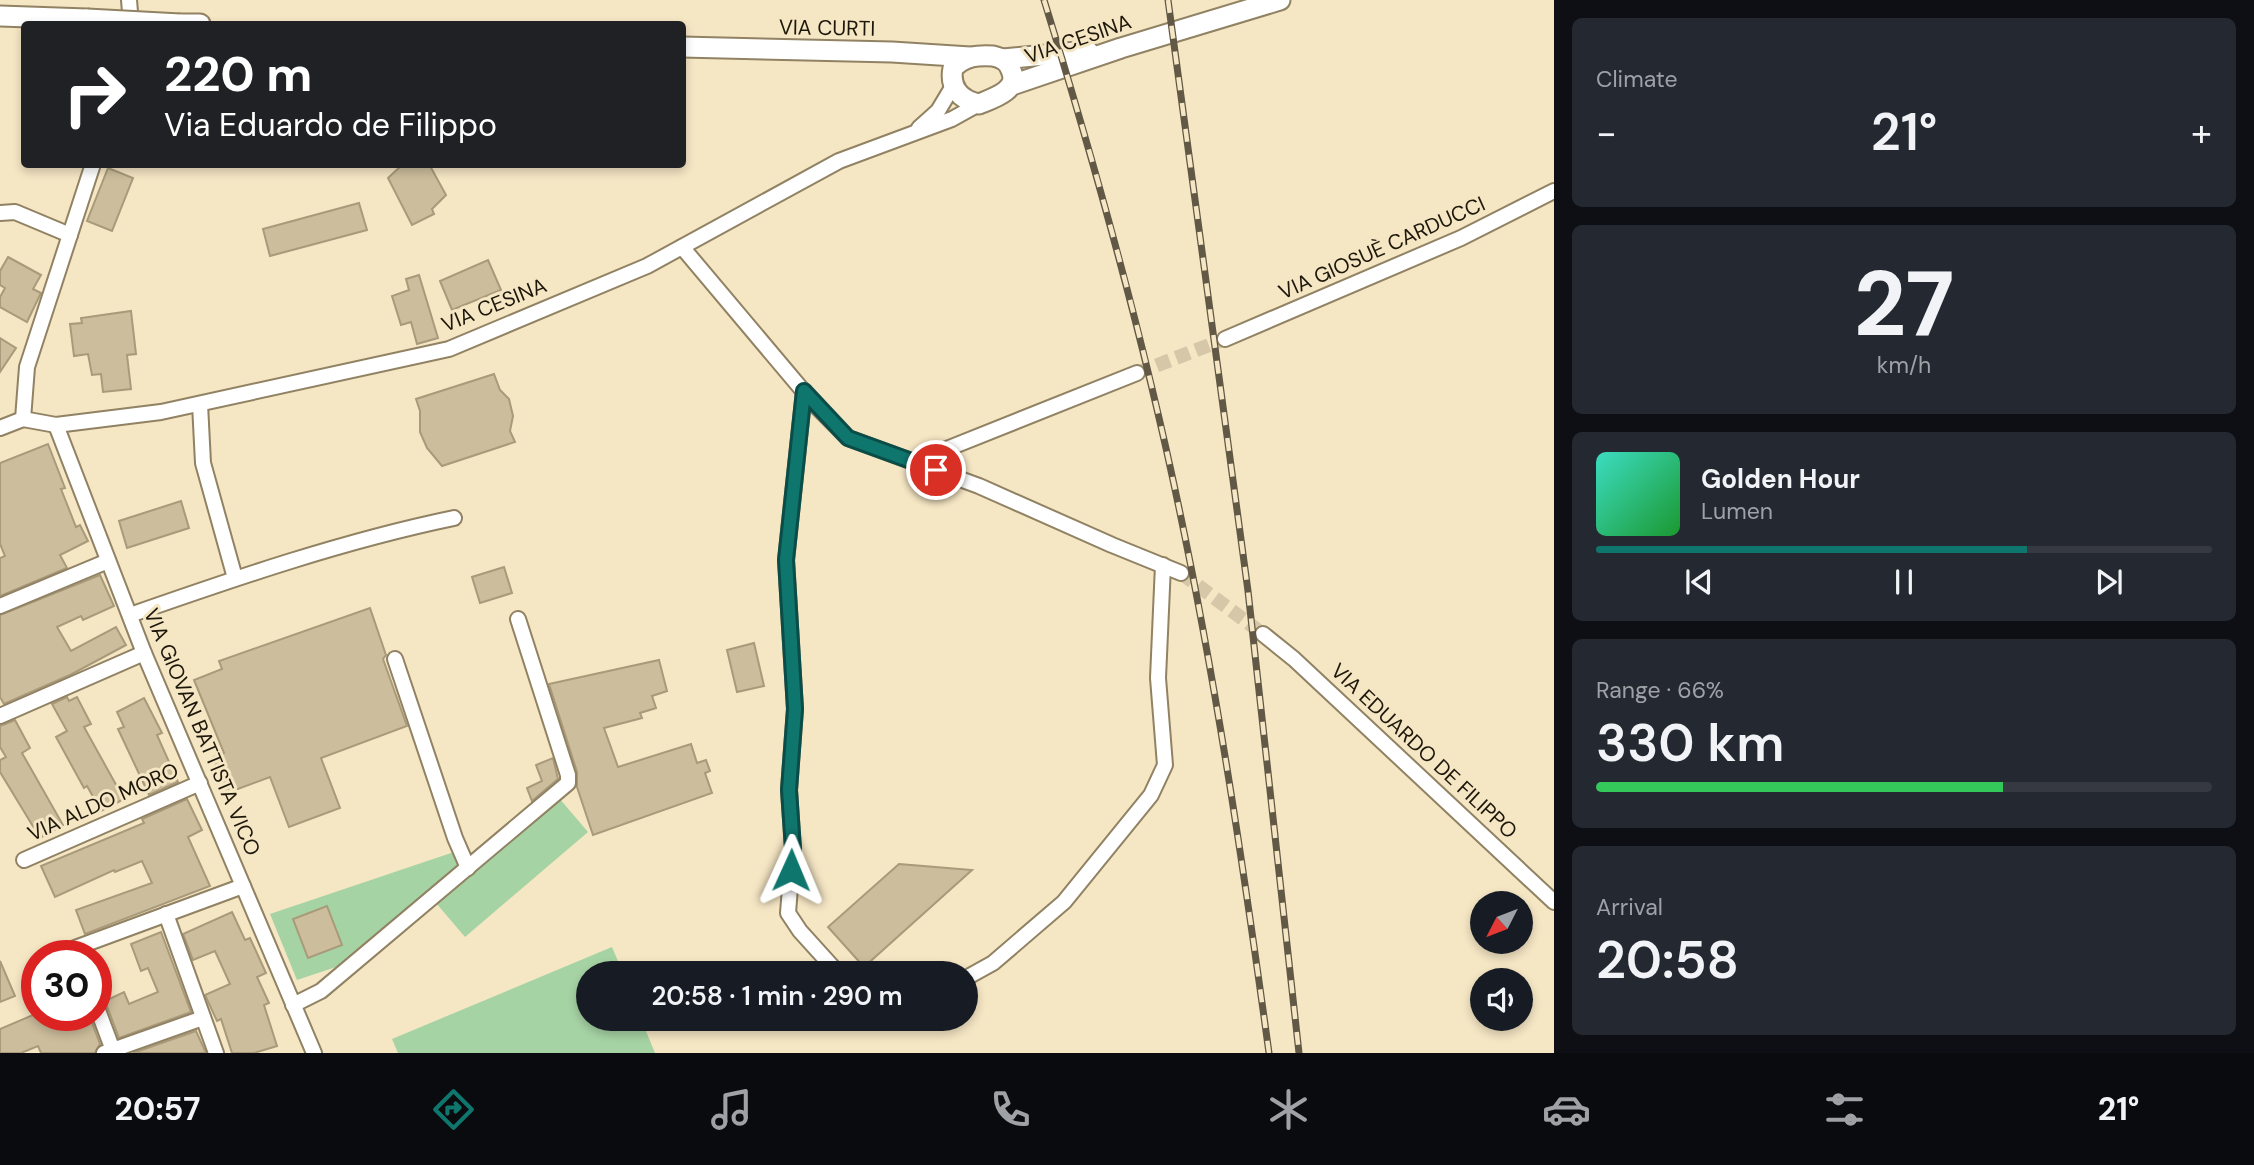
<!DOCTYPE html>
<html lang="en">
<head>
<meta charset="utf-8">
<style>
	body { margin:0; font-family:"DM Sans",sans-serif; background:#242831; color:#f1f3f6; height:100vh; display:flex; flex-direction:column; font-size:26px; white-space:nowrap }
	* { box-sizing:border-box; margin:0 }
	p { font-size:23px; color:#9ea1a6 }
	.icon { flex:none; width:38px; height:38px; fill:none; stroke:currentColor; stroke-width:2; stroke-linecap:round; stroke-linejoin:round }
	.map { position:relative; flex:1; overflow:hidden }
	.sheet { display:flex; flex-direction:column; gap:18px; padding:18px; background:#0d0f14; width:700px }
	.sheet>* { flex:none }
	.hud { position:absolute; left:21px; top:21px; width:665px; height:147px; border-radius:7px; box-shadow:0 4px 10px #0003; background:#202124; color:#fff; overflow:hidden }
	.needle { width:46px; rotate:228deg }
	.fabs { position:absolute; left:1470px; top:891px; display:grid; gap:14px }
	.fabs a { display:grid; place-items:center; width:63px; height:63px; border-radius:50%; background:#171b24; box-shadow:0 4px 10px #0003; font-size:35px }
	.speed { position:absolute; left:21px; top:940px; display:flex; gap:14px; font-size:35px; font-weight:700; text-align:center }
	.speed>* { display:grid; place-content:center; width:91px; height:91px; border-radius:50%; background:#171b24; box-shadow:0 4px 10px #0003; line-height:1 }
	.speed .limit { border:10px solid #d22; background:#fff; color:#111 }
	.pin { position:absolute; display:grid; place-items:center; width:60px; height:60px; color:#fff; margin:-30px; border:4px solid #fff; border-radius:50%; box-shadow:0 2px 7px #0007 }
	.me { position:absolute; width:77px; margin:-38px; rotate:1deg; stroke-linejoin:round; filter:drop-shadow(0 0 5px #0008) }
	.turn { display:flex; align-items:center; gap:24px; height:147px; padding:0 28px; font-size:32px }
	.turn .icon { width:91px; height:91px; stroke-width:2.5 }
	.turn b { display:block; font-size:49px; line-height:60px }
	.big { font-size:52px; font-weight:600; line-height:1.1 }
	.sheet .card { flex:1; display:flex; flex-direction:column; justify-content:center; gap:10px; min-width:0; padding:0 24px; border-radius:10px; background:#242831 }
	.sheet .dial { align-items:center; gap:0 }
	.dial b { font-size:91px; line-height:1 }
	.song { display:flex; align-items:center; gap:21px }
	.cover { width:84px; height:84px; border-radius:10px; background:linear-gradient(135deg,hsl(170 70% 55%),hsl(130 70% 35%)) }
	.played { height:7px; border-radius:4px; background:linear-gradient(90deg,#0f766e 70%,#363941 70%) }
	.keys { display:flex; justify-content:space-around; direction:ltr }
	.heat { display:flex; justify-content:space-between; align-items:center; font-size:38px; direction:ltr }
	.charge { height:10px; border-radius:5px; background:linear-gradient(90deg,#34c759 66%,#363941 0) }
	.trip { position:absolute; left:576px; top:961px; width:402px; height:70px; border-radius:35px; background:#171b24; box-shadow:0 4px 10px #0003; font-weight:600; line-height:70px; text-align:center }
	.menu { display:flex; height:112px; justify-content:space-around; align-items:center; background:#090b0e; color:#9ea1a6 }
	.menu .icon { width:49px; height:49px }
	.menu .on { color:#0f766e }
	.menu b { font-size:32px; color:#f1f3f6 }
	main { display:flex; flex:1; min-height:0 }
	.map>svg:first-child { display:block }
</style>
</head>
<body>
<main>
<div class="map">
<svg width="1554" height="1053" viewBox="0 0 1554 1053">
	<rect width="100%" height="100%" fill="#f5e6c4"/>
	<!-- green -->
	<g fill="#a6d3a4">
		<path d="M559 798 588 832 465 937 436 903Z"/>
		<path d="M454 852 460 869 339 966 297 980 270 914Z"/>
		<path d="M612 947 623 973H588V1018L641 1019 655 1053H398L392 1039Z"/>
	</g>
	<!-- building -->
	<g fill="#ccbd9c" stroke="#a89a7a" stroke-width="2">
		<path d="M403 164H429L446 195 432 209 434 214 412 225 388 178Z"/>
		<path d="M108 168 133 178 112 231 87 221Z"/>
		<path d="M359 203 367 230 270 256 263 229Z"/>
		<path d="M8 257 41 275 33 289 41 293 27 322 0 307V297L5 288 0 285V271Z"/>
		<path d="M488 260 501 290 452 310 440 281Z"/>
		<path d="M419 275 438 338 417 344 411 322 401 325 392 296 409 290 406 279Z"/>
		<path d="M131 311 136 354 127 355 131 389 103 392 101 374 92 375 88 354 74 356 70 324 82 323 81 318Z"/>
		<path d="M0 338 16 348 0 372Z"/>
		<path d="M494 374 500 390 509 399 513 416 510 431 515 442 442 466 427 448 420 432V411L416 399Z"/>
		<path d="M48 444 65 488 61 489 76 527 80 525 88 541 60 555 67 568 0 596V558L5 556 0 544V463Z"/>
		<path d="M181 501 189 528 127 548 119 521Z"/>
		<path d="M504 567 512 593 480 603 472 577Z"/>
		<path d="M100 575 114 606 83 620 81 616 57 627 71 651 116 627 126 645 72 674 4 704 0 697V615Z"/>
		<path d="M370 608 386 655 383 659 407 726 321 758 340 808 289 827 270 777 227 793 213 757 224 753 194 680 222 669 219 661Z"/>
		<path d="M754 643 764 686 737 692 727 650Z"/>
		<path d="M659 660 667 691 652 696 656 708 640 713 642 718 604 728 618 767 691 744 697 763 706 760 710 771 705 773 712 793 593 835 577 787V772L549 684Z"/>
		<path d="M67 697 69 701 77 697 91 724 84 727 124 799 101 811 87 786 84 788 56 737 67 731 52 704Z"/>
		<path d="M144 698 162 733 157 735 178 782 149 795 118 729 124 727 117 712Z"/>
		<path d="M15 720 30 748 22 753 63 825 40 838 0 772V760L6 757 0 747V726Z"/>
		<path d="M553 758 558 779 532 801 527 788 542 781 536 765Z"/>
		<path d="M187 799 202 830 188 837 210 886 85 934 76 910 152 883 142 861 115 872 114 870 55 897 41 866 144 823 142 819Z"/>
		<path d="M899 864 972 870 864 967 828 927Z"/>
		<path d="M327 906 342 945 308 958 293 919Z"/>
		<path d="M232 912 245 940 250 938 266 973 257 977 269 1003 264 1005 277 1046 254 1053H232L221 1019 217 1021 205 995 230 984 215 951 193 960 183 934Z"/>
		<path d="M161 932 191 1012 119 1038 105 1001 124 992 129 1004 158 992 148 968 141 971 131 944Z"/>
		<path d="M0 961 15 996 0 1002Z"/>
		<path d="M33 1015H89L100 1044 95 1053H41L38 1046 21 1053H0V1029Z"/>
		<path d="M196 1031 206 1053H133Z"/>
	</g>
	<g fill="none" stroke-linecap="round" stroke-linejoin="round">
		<!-- minor-tunnel -->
		<g stroke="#d5c7a8" stroke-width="14" stroke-dasharray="14 7" stroke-linecap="butt">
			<path d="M1137 373 1225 339"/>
			<path d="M1181 573 1263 634"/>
		</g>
		<defs>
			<g id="minor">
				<path d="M129 0 131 24"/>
				<path d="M919 128 938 111 953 86"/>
				<path d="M0 213 15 212 70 235"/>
				<path d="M682 247 815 405 848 438 979 486 1112 545 1181 573"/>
				<path d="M1225 339 1461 238 1554 191"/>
				<path d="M804 391 786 560 795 709 789 790 793 849 788 913 800 931 838 973"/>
				<path d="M200 404 203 463 235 578"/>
				<path d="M23 419 27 367 93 164"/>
				<path d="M56 425 144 653 314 1053"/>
				<path d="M0 428 23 419 56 425 161 412 449 349 647 266 839 161 952 119 979 104"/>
				<path d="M914 462 1137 373"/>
				<path d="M0 606 108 561"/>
				<path d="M130 615C236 578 343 541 454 518"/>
				<path d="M1263 634 1294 659 1554 902"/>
				<path d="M395 659 455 838 468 868"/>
				<path d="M0 716 144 653"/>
				<path d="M24 860 200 783"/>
				<path d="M166 914 216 1053"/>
				<path d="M78 956 75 948 243 886"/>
				<path d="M966 978 993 963 1064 902 1151 795 1165 765 1158 678 1163 565"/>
				<path d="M96 1005 114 1053"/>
				<path d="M293 1005 321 991 568 783V775L518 619"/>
				<path d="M104 1053 203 1018"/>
			</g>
			<g id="secondary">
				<path d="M0 16 87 19"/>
				<path d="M180 24H200"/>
				<path d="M682 47 892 52 970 57"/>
				<path d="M993 56C1002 58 1008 61 1011 70 1020 90 994 98 979 104 960 100 949 87 953 68 965 56 977 55 993 56Z"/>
				<path d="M1003 59 1088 51"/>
				<path d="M1012 85 1121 48 1280 0"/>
			</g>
		</defs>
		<!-- minor casing -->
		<use href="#minor" stroke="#908263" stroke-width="18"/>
		<!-- secondary casing -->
		<use href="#secondary" stroke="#908263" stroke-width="23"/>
		<!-- minor -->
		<use href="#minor" stroke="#fff" stroke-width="14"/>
		<!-- secondary -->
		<use href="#secondary" stroke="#fff" stroke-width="19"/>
		<defs>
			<g id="rail">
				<path d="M1044 0C1096 168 1143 336 1179 508 1217 688 1244 871 1269 1053"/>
				<path d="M1168 0 1248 591 1299 1053"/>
			</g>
		</defs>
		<!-- rail casing -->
		<use href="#rail" stroke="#615845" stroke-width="7"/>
		<!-- rail -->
		<use href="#rail" stroke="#f5e6c4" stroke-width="4.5" stroke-dasharray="13" stroke-linecap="butt"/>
		<defs>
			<path id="secondary-bridge" d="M87 19 180 24"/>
		</defs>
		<!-- secondary-bridge casing -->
		<use href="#secondary-bridge" stroke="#908263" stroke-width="23" stroke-linecap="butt"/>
		<!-- secondary-bridge -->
		<use href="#secondary-bridge" stroke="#fff" stroke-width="19"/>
	</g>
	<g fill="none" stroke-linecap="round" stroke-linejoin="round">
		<defs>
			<path id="route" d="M791 870 793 849 789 790 795 709 786 560 804 391 848 438 936 470"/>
		</defs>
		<!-- route casing -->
		<use href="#route" stroke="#0a4d48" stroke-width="18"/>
		<!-- route -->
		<use href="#route" stroke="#0f766e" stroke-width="12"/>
	</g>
	<g text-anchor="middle" stroke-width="6" stroke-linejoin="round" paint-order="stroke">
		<!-- street labels -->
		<g font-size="21" fill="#1d170b" stroke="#f5e6c4">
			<text transform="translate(827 28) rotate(1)" y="7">VIA CURTI</text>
			<text transform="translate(1078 39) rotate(-19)" y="7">VIA CESINA</text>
			<text transform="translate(1382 248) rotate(-24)" y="7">VIA GIOSUÈ CARDUCCI</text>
			<text transform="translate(494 305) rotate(-22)" y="7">VIA CESINA</text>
			<text transform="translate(202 732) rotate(67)" y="7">VIA GIOVAN BATTISTA VICO</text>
			<text transform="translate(1424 751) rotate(43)" y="7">VIA EDUARDO DE FILIPPO</text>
			<text transform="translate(103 802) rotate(-24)" y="7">VIA ALDO MORO</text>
		</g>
	</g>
</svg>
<div class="fabs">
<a><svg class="needle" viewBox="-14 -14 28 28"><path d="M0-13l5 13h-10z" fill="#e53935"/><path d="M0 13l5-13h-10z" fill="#9ea1a6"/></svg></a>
<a><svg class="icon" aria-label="sound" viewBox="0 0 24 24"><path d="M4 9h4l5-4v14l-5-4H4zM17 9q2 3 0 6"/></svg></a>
</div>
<div class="speed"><div class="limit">30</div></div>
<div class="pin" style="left:936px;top:470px;background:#d93025"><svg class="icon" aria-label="arrive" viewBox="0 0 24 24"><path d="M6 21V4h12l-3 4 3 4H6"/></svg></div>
<svg class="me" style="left:791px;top:870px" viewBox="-20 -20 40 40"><path d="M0-17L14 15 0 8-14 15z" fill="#0f766e" stroke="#fff" stroke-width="4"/></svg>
<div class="trip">20:58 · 1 min · 290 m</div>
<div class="hud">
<div class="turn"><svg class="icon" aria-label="right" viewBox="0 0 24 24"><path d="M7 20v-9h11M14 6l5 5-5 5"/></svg><div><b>220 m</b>Via Eduardo de Filippo</div></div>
</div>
</div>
<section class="sheet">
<div class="card"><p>Climate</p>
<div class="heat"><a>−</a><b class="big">21°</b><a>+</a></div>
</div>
<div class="card dial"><b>27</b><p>km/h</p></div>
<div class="card">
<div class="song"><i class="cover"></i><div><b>Golden Hour</b><p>Lumen</p></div></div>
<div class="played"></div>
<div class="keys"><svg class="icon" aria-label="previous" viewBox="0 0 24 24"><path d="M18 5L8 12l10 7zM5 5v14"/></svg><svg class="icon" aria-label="pause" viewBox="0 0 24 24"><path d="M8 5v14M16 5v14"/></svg><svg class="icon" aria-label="next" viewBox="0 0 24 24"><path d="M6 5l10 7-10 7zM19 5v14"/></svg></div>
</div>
<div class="card"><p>Range · 66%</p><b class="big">330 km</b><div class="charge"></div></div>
<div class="card"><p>Arrival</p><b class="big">20:58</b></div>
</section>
</main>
<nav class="menu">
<b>20:57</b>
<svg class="icon on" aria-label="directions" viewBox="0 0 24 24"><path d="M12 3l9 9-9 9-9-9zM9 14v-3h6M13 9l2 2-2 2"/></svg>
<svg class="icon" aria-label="music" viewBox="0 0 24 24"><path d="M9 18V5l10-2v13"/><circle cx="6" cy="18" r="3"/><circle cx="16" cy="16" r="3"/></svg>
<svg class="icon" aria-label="phone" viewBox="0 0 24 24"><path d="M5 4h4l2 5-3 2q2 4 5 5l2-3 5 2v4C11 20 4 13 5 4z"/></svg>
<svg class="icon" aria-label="climate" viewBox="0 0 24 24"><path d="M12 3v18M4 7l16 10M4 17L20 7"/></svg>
<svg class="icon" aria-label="car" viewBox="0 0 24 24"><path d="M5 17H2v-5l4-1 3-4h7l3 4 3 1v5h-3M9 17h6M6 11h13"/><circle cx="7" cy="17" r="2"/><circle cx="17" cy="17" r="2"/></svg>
<svg class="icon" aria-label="filters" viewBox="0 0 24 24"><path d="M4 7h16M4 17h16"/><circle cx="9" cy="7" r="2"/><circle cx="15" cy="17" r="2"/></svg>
<b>21°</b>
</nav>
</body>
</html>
